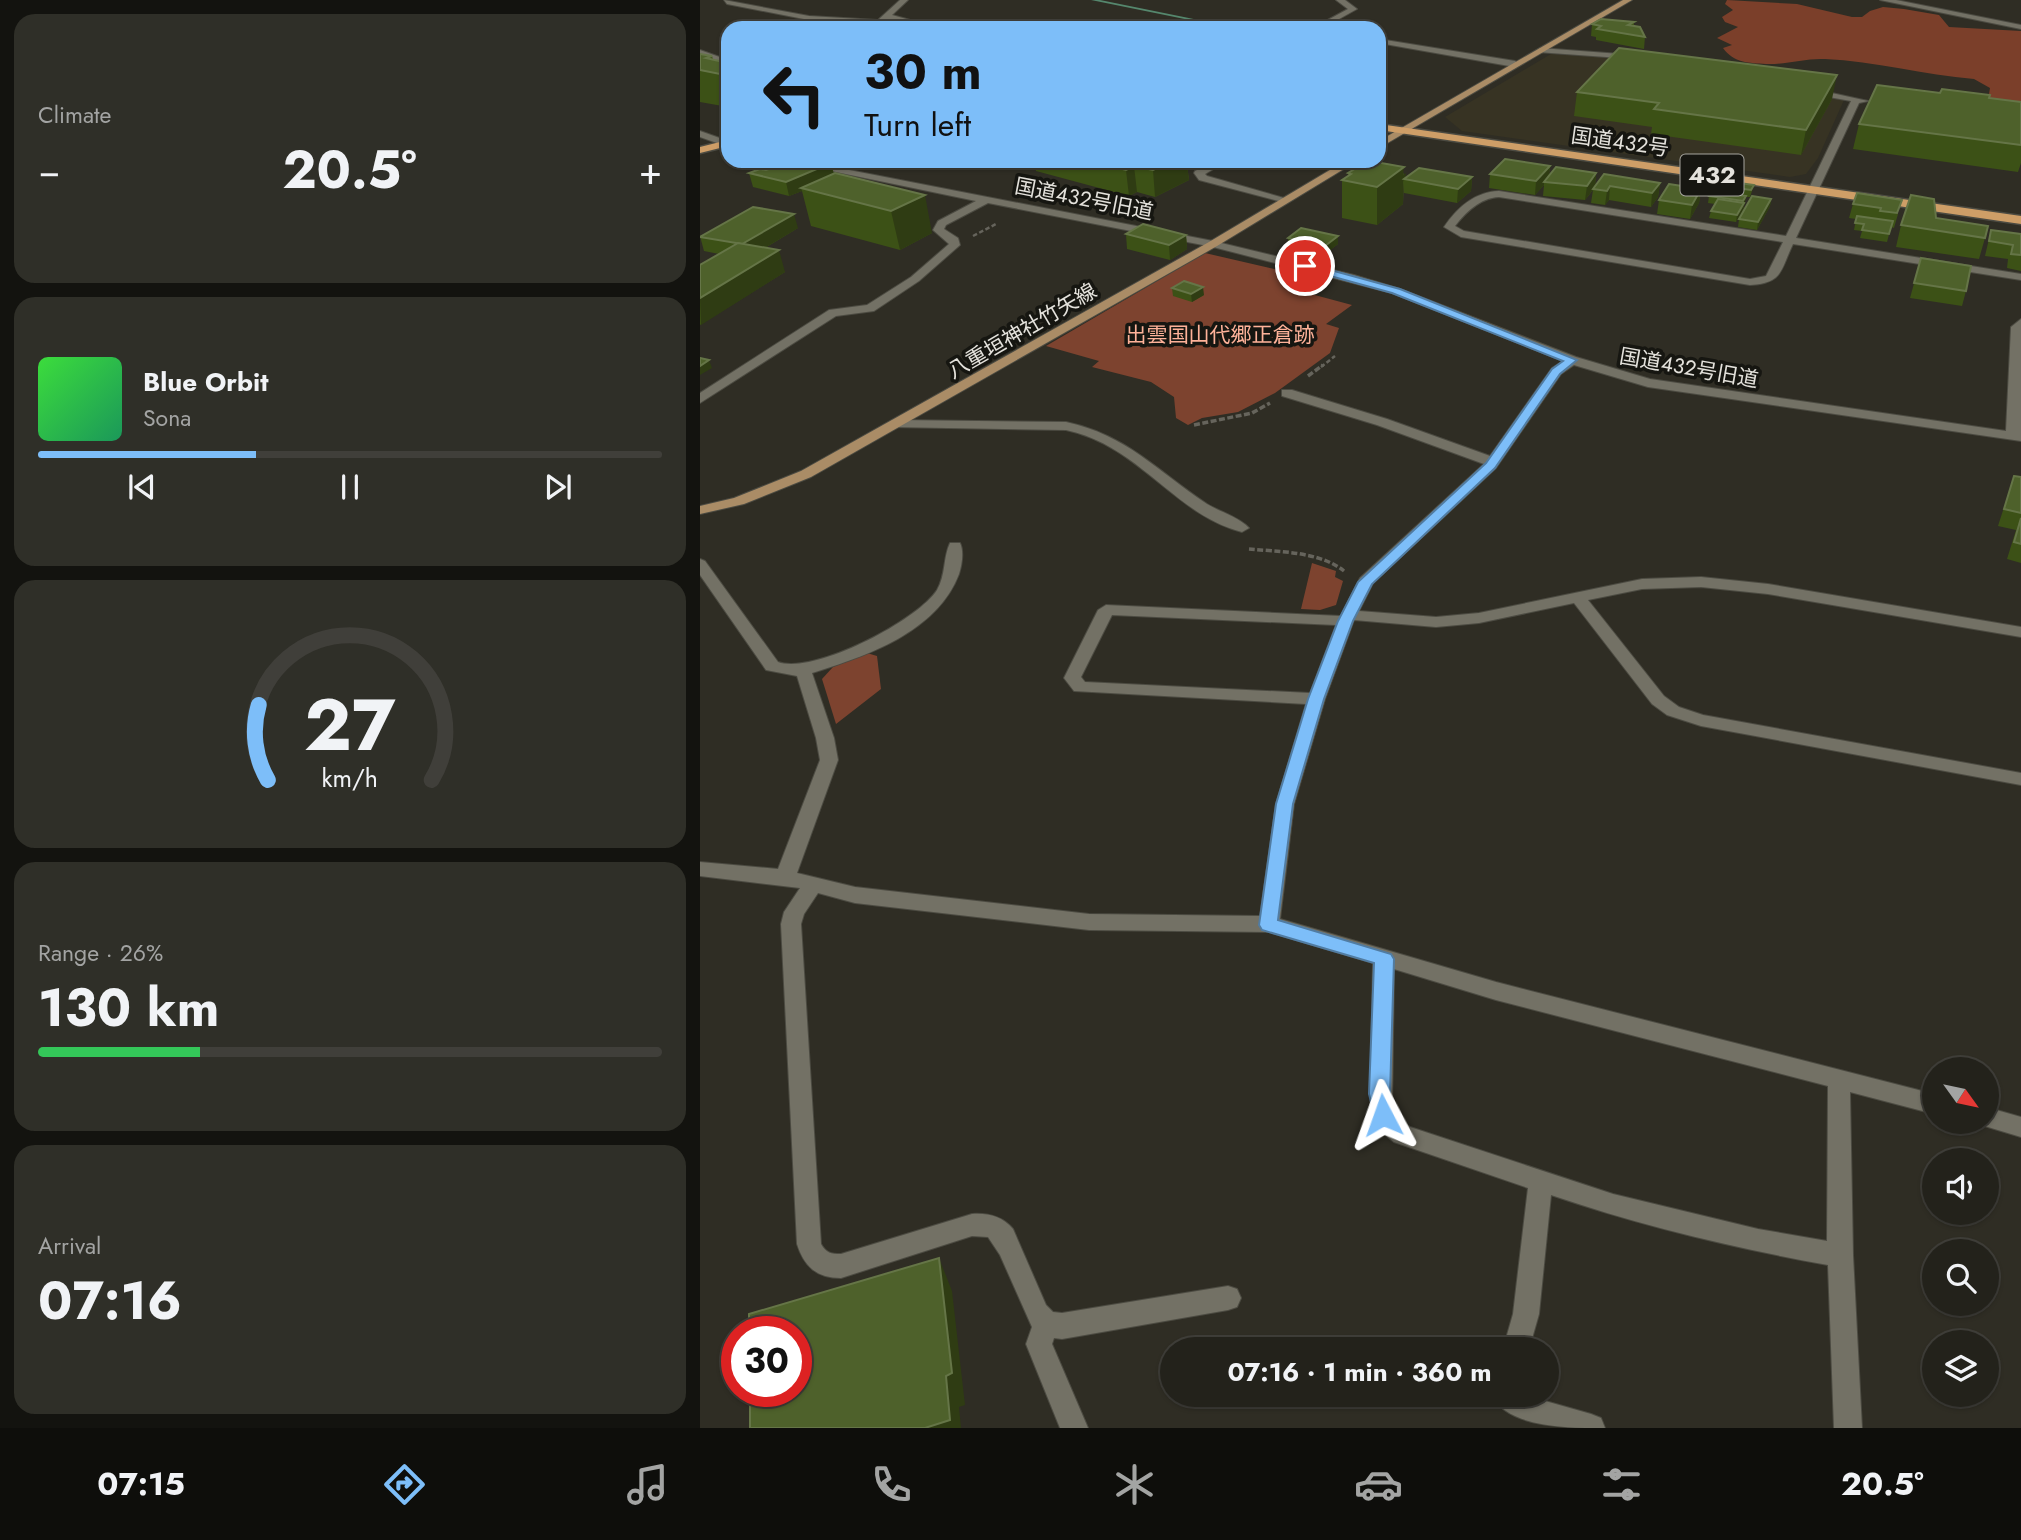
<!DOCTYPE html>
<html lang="en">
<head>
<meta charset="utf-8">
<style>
	body { margin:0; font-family:Jost,"Noto Sans JP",sans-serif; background:#2f2f28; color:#f1f3f6; height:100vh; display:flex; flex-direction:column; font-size:26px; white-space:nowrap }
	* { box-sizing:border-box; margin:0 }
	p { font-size:23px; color:#a3a4a3 }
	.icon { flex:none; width:38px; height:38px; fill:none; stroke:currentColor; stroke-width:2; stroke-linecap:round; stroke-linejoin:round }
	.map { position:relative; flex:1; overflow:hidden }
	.sheet { display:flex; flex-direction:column; gap:14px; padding:14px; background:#13130f; width:700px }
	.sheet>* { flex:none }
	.banner { position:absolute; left:21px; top:21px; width:665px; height:147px; border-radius:21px; box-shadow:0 2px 5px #0004,0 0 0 2px #403f3a; background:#7dbef9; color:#111; overflow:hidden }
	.needle { width:46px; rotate:123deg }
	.buttons { position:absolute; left:1222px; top:1057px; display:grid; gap:14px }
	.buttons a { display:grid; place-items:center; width:77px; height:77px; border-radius:50%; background:#23221b; box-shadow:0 2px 5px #0004,0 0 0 2px #403f3a; font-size:35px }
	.speed { position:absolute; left:21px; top:1316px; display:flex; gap:14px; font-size:35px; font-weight:700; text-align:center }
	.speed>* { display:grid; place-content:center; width:91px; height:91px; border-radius:50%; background:#23221b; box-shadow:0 2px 5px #0004,0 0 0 2px #403f3a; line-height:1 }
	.speed .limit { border:10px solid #d22; background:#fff; color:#111 }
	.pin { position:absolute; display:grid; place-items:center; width:60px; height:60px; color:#fff; margin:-30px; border:4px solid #fff; border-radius:50%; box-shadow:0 2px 7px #0007 }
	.me { position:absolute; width:77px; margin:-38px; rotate:356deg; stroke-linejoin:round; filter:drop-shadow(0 0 5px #0008) }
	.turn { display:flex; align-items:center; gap:24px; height:147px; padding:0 28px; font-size:32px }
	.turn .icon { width:91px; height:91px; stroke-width:2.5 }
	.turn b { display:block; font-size:49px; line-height:60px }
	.big { font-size:52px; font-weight:700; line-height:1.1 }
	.sheet .card { flex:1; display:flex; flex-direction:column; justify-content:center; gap:10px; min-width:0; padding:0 24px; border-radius:21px; background:#2f2f28 }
	.sheet .dial { align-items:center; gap:0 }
	.dial svg { height:182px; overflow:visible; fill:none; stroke:#403f3a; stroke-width:7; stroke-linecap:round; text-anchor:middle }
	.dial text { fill:#f1f3f6; stroke:none }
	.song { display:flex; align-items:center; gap:21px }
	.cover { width:84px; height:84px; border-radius:10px; background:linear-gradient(135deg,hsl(120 70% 55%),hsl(150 70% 35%)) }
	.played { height:7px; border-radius:4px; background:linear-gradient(90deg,#7dbef9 35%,#403f3a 35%) }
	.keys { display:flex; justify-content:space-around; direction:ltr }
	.heat { display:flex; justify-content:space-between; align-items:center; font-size:38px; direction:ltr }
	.charge { height:10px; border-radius:5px; background:linear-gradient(90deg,#34c759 26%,#403f3a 0) }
	.trip { position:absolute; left:460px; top:1337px; width:399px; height:70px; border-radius:35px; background:#23221b; box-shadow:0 2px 5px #0004,0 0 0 2px #403f3a; font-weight:700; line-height:70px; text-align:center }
	.dock { display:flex; height:112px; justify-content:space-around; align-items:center; background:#0e0e0b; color:#a3a4a3 }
	.dock .icon { width:49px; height:49px }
	.dock .on { color:#7dbef9 }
	.dock b { font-size:32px; color:#f1f3f6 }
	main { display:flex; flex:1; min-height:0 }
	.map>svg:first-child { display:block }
</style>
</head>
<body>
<main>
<section class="sheet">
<div class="card"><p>Climate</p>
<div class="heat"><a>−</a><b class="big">20.5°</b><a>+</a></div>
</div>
<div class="card">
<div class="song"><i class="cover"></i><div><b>Blue Orbit</b><p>Sona</p></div></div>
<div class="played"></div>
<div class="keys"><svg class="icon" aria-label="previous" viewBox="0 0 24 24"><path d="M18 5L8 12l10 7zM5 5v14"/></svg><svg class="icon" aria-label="pause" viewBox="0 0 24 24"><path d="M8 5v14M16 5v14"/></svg><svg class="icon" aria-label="next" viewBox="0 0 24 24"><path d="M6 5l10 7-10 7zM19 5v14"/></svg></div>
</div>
<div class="card dial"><svg viewBox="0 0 100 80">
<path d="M14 69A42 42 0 1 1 86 69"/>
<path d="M14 69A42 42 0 0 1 10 36" stroke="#7dbef9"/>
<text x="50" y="56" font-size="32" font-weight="700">27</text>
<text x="50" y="72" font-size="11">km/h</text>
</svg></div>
<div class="card"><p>Range · 26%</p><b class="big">130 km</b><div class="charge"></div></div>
<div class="card"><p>Arrival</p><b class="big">07:16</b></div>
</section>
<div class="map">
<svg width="1321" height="1428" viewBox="0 0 1321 1428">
	<rect width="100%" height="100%" fill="#2f2d24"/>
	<!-- built -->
	<path fill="#373323" d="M851 54 933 59 1144 100 1118 158 1106 174 1090 177 762 131 745 117Z"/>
	<!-- green -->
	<g fill="#7d432f">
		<path d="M505 253 626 281 611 294 652 305 626 324 639 328 630 353 575 393 538 412 502 418 488 425 476 418 474 397 451 382 392 367 399 361 346 346Z"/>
		<path d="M612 563 636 571 635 577 643 581 636 605 620 610 601 609Z"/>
		<path d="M167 653 177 656 181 689 136 724 122 679 133 667Z"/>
	</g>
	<!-- forest -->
	<path fill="#7b3f2a" d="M1027 0 1097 4 1152 17H1162L1170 11 1183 7 1204 9 1239 15 1249 27 1321 31V113L1279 100 1289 94 1290 88 1274 79C1224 75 1175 61 1125 59 1105 58 1085 65 1066 64 1049 63 1034 63 1023 48L1032 45 1017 38 1038 27 1025 22 1022 17 1033 10 1025 4Z"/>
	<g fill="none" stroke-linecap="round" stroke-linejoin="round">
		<!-- stream -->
		<path fill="#55876d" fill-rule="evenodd" d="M391 0H400L538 28H529Z"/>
		<defs>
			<g id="minor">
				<path d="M24 0 109 16 178 20 200 0H208L192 15 221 23 220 28H212L213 24 188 19 178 28H169L173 24 109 20 27 4Z"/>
				<path d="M636 0H645L657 9 623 28H613L648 9Z"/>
				<path d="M1180 0H1196L1321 25V29Z"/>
				<path d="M679 39 815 61 819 64 815 67 679 43Z"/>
				<path d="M840 48 934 55 938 57 934 59 837 52Z"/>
				<path d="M0 50 28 60V66L0 55Z"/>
				<path d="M1109 88 1168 101 1159 103 1096 238 1321 274V280L1093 244C1080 271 1083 283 1050 285L761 237 744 227C757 208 774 192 799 191L1086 236 1151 101 1106 93V89ZM799 197 1083 242 1066 276 1050 279 764 231 755 226C766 212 780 198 799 197Z"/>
				<path d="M0 131 28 141V147L0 137Z"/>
				<path d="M83 161H103L513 241 654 275 700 289 876 357 950 379 1306 431 1311 327 1321 319V441L948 387 874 365 861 374 796 468 673 583 659 611 736 617 779 613 942 579 1001 577 1068 584 1321 627V637L1068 594 1001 587 942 589 888 600 964 696 979 707 1003 715 1321 773V785L1001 726 967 715 952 704 874 603 779 623 736 627 654 620 625 699 594 804 580 919 796 982 1234 1094V1114L1150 1092 1153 1255 1162 1428H1134L1128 1265C1034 1248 942 1226 851 1195L839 1314 829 1349H803L813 1314 828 1188 694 1142 679 1130 670 1106 673 963 569 932 389 930 155 903 118 893 104 914 101 924 121 1244C126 1253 131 1254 141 1254L272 1214C288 1213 302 1216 313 1229L346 1305 353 1312 362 1313 528 1286 537 1289 541 1298 537 1307 528 1310 362 1339 354 1338 352 1344 388 1428H360L326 1344 332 1327 300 1255 288 1237 272 1236 141 1278C116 1278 104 1266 97 1244L81 924 84 912 100 888 0 876V862L78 869 120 760 116 738 97 676 66 670 0 575V559L5 561 78 662C113 675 217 621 237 590 246 575 243 557 250 543H260C264 551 262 565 259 574 237 632 167 656 112 673L134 738 138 760 97 873 155 887 389 914 560 916 576 804 606 704 374 691 364 678 398 610 406 605 641 616 660 578 784 464 677 425 582 396V390H592L687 419 790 456 852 368 863 361 692 293 513 247 288 203 246 225 244 229 258 238 260 245 219 281 174 311 136 316 0 403V393L129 310 167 305 211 277 249 244 233 230 238 221 276 201ZM412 615 636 625 610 693 385 682 381 677ZM694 969 796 1000 1128 1086 1127 1241 1058 1229 913 1194 710 1127 696 1117 692 1106Z"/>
				<path d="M515 161H527L505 174 507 176 591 200 586 203 499 180 494 173 495 171Z"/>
				<path d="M196 420 366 422C427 435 457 471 507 504 520 512 539 517 549 528L542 532C476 516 439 445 366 430L191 427V421Z"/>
				<path d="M1286 1107 1321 1117V1137L1278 1124 1277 1122H1286Z"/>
				<path d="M791 1395H824L891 1414 901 1418 905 1428C867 1428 809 1428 791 1395Z"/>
			</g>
			<g id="major">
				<path d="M923 0H932L679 148V141Z"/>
				<path d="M645 161H657L517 246 111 477 44 504 0 514V506L34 498 101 471 509 242Z"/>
			</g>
			<g id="highway">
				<path d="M679 124 1321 216V224L679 130Z"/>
				<path d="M28 140V146L0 153V147Z"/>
			</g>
		</defs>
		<!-- minor casing -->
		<use href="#minor" stroke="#4c4b42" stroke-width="2"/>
		<!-- major casing -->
		<use href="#major" stroke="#4c4b42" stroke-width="2"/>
		<!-- highway casing -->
		<use href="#highway" stroke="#4c4b42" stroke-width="3"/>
		<!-- path-far1 -->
		<g stroke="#66645c" stroke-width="2.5" stroke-dasharray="4.5 2.5" stroke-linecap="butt">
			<path d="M273 236 296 224"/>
			<path d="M621 367 635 356"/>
		</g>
		<!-- path -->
		<g stroke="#66645c" stroke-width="3.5" stroke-dasharray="6 2.5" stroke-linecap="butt">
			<path d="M608 376 623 365"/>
			<path d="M494 425 552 413 570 403"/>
			<path d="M549 549C579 552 619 551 644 571"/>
		</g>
		<!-- minor -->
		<use href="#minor" fill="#737165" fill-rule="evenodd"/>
		<!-- major -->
		<use href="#major" fill="#aa8c66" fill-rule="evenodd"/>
		<!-- highway -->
		<use href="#highway" fill="#ce9e67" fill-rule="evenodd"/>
	</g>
	<!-- wall -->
	<g fill="#3c5116">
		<path d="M934 22V26L945 37 944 49 896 40V37L891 36 892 24Z"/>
		<path d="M0 54 12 56 13 60 28 63V107L0 102Z"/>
		<path d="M877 92 1132 99 1101 155 951 134 952 127 874 116Z"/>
		<path d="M1240 93 1321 102V163L1318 172 1153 149 1159 124Z"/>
		<path d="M334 161H495L487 165 489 180 455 197 437 192 429 196 336 171Z"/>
		<path d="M73 163H131L134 174 232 233 200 250 111 226 102 191 89 196 53 187 49 173 66 170 74 167Z"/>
		<path d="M850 166 849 176 896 173 895 186 960 183 958 197 951 207 909 200 905 205 891 203 893 190 885 200 843 196 844 185 835 195 789 188 790 174Z"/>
		<path d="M703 172 705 178 772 177 771 191 757 203 704 193V181L703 204 677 225 642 218V180L648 176V173Z"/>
		<path d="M1054 185 1050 197H1046L1043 210 1036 222 1009 218 1011 211 1015 204 1008 203 1009 196 1028 193 1029 187Z"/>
		<path d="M1001 189 999 203 990 219 957 214 959 200Z"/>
		<path d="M1157 193 1198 214 1194 228 1191 227 1187 242 1160 238 1162 231 1154 230 1156 219 1149 218 1153 204Z"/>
		<path d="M1071 199 1070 206 1057 230 1038 227 1039 219Z"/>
		<path d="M1236 218 1285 238 1279 259 1196 247 1201 225Z"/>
		<path d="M98 228 65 248 85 272 0 325V265L19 254 4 251 0 236Z"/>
		<path d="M1291 230 1321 234V271L1307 268 1308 259 1285 256Z"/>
		<path d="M426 234 486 235 487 249 470 260 427 249Z"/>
		<path d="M588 238 638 244 625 254 588 245Z"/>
		<path d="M1221 258 1266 291 1262 306 1210 298Z"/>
		<path d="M472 288 504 295 492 302 473 296Z"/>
		<path d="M1314 476 1321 477V563L1307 559 1316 530 1298 526Z"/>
	</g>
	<!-- shaded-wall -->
	<g fill="#2f3c13">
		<path d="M28 71V103L20 74Z"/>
		<path d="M1137 75 1132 99 1101 155 1106 130Z"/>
		<path d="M466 161H495L487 165 489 180 455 197 453 170Z"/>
		<path d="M131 163 134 177 101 188 102 191 89 196 86 182Z"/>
		<path d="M434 166 437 192 429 196 426 170Z"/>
		<path d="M850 166 848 180 844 182V185L835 195 836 181Z"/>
		<path d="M704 167 703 175 706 173 705 179H704L703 182V204L677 225V187Z"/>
		<path d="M896 173 895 187 885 200 887 186Z"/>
		<path d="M772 177 771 191 757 203 758 189Z"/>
		<path d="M960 183 958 197 951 207 952 193Z"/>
		<path d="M910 186 909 200 905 205 907 191Z"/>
		<path d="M1001 189 999 203 990 219 992 205Z"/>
		<path d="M225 195 232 233 200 250 191 211Z"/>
		<path d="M1046 196 1043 210 1036 222 1037 215 1042 206Z"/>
		<path d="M1071 199 1070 206 1057 230 1058 222Z"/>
		<path d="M94 214 98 228 46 259 42 244Z"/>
		<path d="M486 235 487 249 470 260 469 245Z"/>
		<path d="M638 236V244L625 254V246Z"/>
		<path d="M79 250 85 272 1 325 0 298Z"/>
		<path d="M503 287 504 295 492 302 491 294Z"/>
		<path d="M9 360 12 368 0 375V366Z"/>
		<path d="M239 1258 252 1291 265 1405 259 1407 261 1428H225L246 1376Z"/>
	</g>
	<!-- building -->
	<g fill="#4e612b" stroke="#657547" stroke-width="2">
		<path d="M901 19 934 22 928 25 940 27 945 37 897 29 901 26 892 24Z"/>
		<path d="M919 48 1137 75 1106 130 954 109 959 103 877 92Z"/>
		<path d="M0 54 12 56 6 58 28 63V71L20 74 0 70Z"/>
		<path d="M1177 85 1240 93 1242 89 1290 95 1289 98 1321 102V145L1159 124Z"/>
		<path d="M805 159 850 166 836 181 790 174Z"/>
		<path d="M78 161 99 163 105 161H121L131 163 86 182 49 173 60 169 66 170 80 165 73 163Z"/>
		<path d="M392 161H472L453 170 434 166 426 170Z"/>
		<path d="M668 161H670L704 167 677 187 642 180 651 174 648 173Z"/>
		<path d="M856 167 896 173 887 186 844 182Z"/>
		<path d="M719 168 772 177 758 189 704 179Z"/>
		<path d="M135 173 225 195 191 211 101 188Z"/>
		<path d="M904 174 960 183 952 193 910 186 907 191 893 189Z"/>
		<path d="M1032 182 1054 185 1051 190 1029 187Z"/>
		<path d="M969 184 1001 189 992 205 959 200Z"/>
		<path d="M1012 191 1046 196 1043 201 1009 196Z"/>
		<path d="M1157 193 1202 200 1197 213 1180 211 1181 208 1153 204Z"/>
		<path d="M1211 195 1234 199 1236 218 1288 226 1285 238 1201 225Z"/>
		<path d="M1052 196 1071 199 1058 222 1039 219Z"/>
		<path d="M1018 199 1044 203 1037 215 1011 211Z"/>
		<path d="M53 207 94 214 42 244 0 237Z"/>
		<path d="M1157 216 1193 221 1189 234 1162 230 1164 224 1155 223Z"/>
		<path d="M443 224 486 235 469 245 426 234Z"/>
		<path d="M601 228 638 236 625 246 588 238Z"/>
		<path d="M1291 230 1321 234V255L1311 254 1313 245 1289 241Z"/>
		<path d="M38 243 79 250 0 298V265Z"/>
		<path d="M1221 258 1271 266 1266 291 1214 283Z"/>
		<path d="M484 281 503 287 491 294 472 288Z"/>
		<path d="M0 358 9 360 0 366Z"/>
		<path d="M1314 476 1321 477V513L1304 509Z"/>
		<path d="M1321 518V544L1314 542Z"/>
		<path d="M239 1258 252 1373 246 1376 250 1420 225 1428H50V1391H96V1332H49V1314Z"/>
	</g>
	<!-- route -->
	<path fill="#7dbef9" stroke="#517ca2" stroke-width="2" d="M605 263 700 289 877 360 860 374 795 468 672 584 653 621 624 699 593 804 578 920 691 954 694 959 690 1094 694 1115 690 1122 683 1124 676 1122 669 1094 674 963 562 930 559 925 576 804 608 699 638 621 658 582 786 463 852 369 863 361 692 293 601 268V264Z"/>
	<g text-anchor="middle" stroke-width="7" stroke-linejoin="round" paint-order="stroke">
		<!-- far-street labels -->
		<g font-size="21" fill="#e4e2dc" stroke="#161611">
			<text transform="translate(920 142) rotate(8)" y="7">国道432号</text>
			<text transform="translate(384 199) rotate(11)" y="7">国道432号旧道</text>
			<text transform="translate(322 331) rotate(-30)" y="7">八重垣神社竹矢線</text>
			<text transform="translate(989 368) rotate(10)" y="7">国道432号旧道</text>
		</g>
		<!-- far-park labels -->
		<g font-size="21" fill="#feb299" stroke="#161611">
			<text x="520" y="342">出雲国山代郷正倉跡</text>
		</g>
		<!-- shield labels -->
		<rect fill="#161611" stroke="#a6a59f" stroke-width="2" x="980.5" y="154.5" width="63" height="41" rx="5"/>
		<g font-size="24" font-weight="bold" fill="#e4e2dc">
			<text x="1012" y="183">432</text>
		</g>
	</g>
</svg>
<div class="buttons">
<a><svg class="needle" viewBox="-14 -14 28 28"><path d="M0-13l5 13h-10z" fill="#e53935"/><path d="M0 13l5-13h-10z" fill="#a3a4a3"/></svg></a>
<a><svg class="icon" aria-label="sound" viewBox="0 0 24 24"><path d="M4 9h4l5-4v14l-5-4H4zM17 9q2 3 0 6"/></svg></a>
<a><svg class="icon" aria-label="search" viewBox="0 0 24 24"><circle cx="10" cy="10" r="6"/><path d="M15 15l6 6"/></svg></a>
<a><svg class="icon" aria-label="layers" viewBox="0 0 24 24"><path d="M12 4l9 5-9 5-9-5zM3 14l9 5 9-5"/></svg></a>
</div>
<div class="speed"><div class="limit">30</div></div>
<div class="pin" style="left:605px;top:266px;background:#d93025"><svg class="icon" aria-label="arrive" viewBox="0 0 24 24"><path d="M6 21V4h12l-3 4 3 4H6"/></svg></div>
<svg class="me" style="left:683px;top:1115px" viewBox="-20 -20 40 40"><path d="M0-17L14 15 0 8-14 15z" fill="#7dbef9" stroke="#fff" stroke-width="4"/></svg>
<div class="trip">07:16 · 1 min · 360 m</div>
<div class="banner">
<div class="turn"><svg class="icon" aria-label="left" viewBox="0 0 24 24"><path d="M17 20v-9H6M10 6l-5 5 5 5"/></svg><div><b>30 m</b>Turn left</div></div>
</div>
</div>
</main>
<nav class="dock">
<b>07:15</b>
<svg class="icon on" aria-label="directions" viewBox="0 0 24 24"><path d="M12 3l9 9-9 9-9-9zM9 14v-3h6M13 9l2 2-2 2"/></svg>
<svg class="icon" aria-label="music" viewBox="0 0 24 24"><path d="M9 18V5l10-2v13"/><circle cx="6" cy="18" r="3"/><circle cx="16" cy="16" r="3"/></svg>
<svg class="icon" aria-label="phone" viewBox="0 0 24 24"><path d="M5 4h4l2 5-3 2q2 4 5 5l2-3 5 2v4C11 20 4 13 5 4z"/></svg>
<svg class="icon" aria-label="climate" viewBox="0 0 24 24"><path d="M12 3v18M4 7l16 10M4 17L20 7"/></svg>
<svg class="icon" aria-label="car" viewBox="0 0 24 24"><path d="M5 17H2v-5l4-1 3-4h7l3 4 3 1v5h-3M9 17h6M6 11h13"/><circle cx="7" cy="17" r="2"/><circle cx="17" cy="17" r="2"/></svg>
<svg class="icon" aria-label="filters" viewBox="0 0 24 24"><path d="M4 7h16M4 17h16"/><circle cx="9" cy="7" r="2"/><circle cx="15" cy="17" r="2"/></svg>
<b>20.5°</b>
</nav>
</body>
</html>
